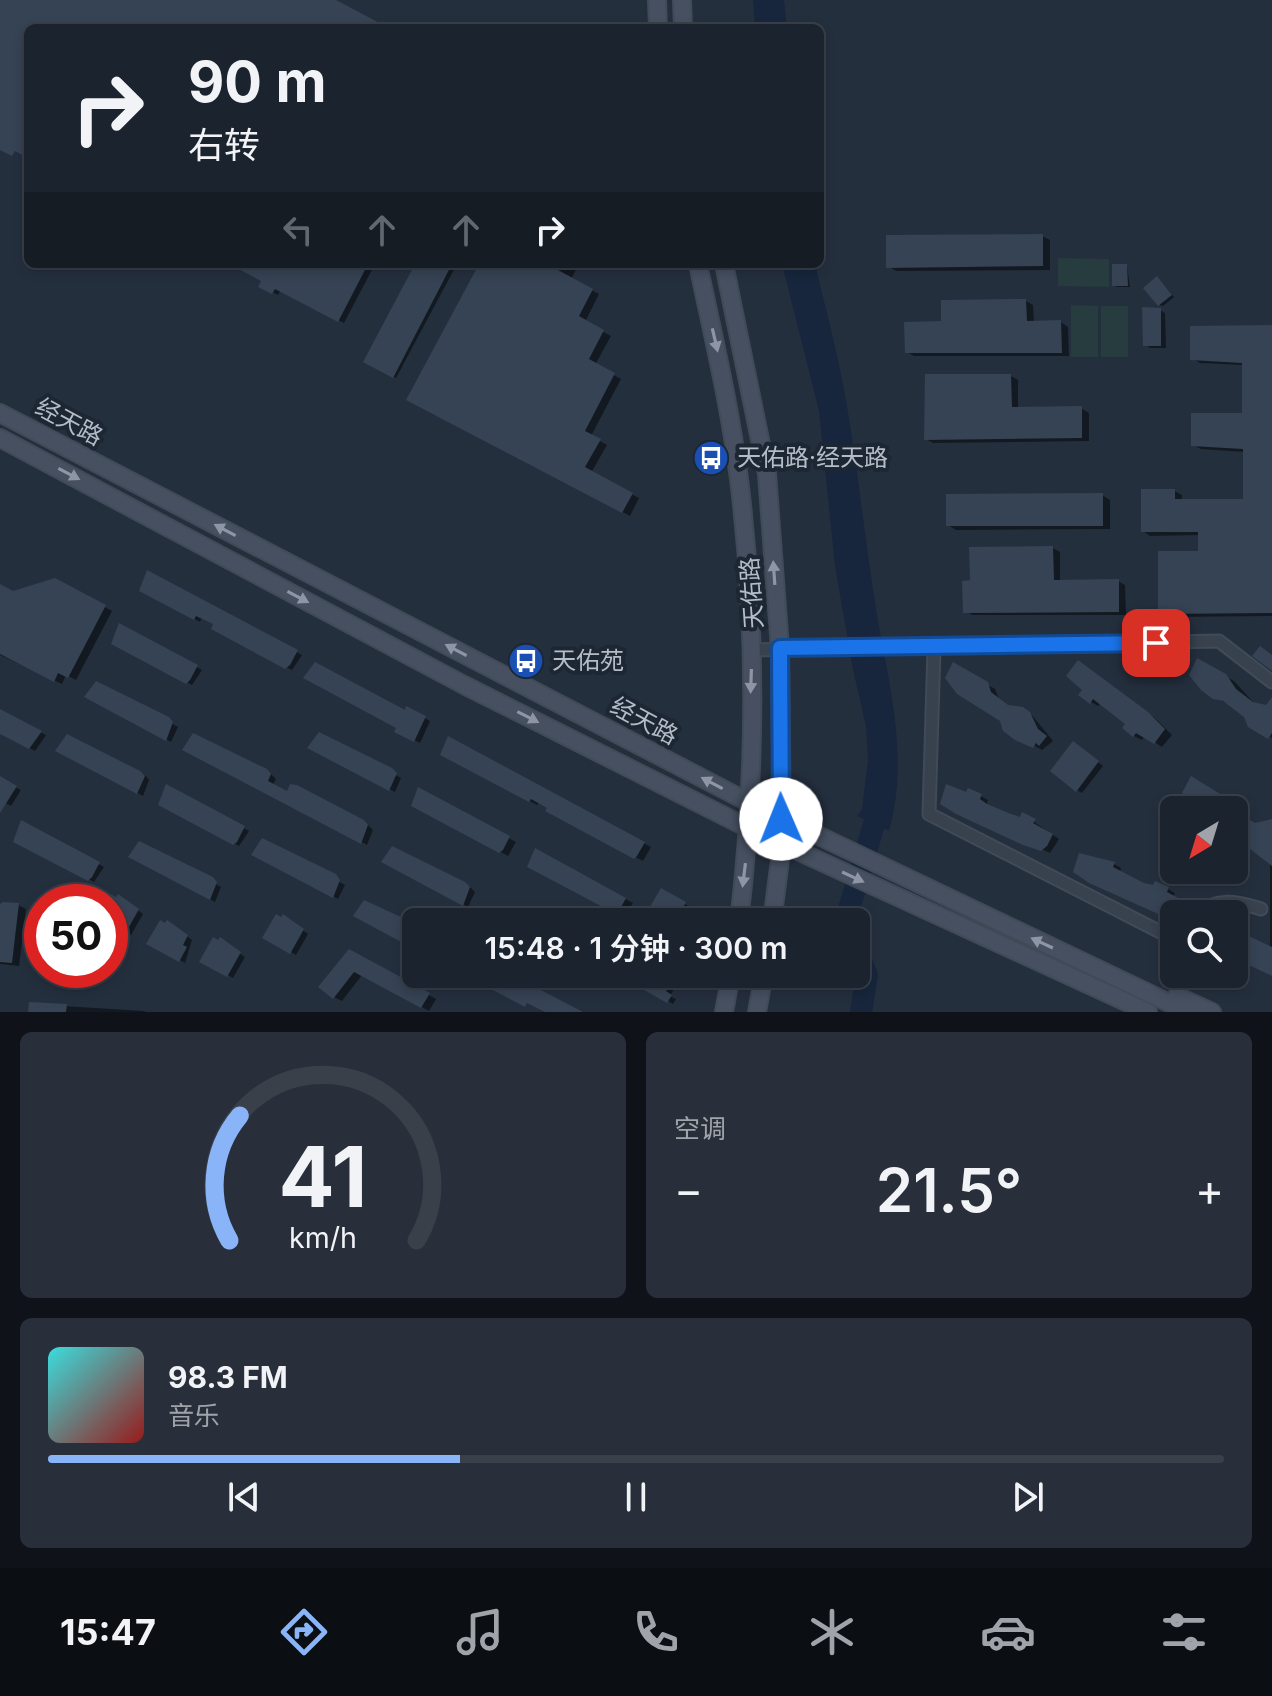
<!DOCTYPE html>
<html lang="zh">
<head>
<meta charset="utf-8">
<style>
	body { margin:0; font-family:Inter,"Noto Sans SC",sans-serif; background:#282f3a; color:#f1f3f6; height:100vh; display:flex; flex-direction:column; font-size:30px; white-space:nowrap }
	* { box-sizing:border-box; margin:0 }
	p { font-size:26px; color:#a0a4aa }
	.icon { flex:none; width:44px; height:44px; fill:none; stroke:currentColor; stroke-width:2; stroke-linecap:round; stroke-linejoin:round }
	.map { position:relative; height:1012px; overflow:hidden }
	.details { display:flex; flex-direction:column; gap:20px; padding:20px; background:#0f1319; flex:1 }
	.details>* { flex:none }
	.hud { position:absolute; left:24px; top:24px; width:800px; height:244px; border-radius:12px; box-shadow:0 4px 12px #0003,0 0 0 2px #39404a; background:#1b232e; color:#f1f3f6; overflow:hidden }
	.needle { width:52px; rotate:218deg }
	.tools { position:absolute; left:1160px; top:796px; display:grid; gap:16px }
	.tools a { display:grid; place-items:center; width:88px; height:88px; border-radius:12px; background:#1b232e; box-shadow:0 4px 12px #0003,0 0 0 2px #39404a; font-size:40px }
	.speed { position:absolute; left:24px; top:884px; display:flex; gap:16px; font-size:40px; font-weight:700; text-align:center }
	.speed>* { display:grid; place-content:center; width:104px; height:104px; border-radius:50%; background:#1b232e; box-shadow:0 4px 12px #0003,0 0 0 2px #39404a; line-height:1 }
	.speed .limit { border:12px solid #d22; background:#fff; color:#111 }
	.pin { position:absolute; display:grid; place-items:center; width:68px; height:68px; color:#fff; margin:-34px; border-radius:16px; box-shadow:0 4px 12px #0006 }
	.me { position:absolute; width:88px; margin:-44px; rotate:359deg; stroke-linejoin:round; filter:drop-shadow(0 0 6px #0008) }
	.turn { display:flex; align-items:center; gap:28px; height:168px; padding:0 32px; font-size:36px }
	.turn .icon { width:104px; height:104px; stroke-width:2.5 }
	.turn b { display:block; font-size:56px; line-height:68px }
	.lanes { display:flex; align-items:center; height:76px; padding:0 32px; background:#0003; justify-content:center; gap:40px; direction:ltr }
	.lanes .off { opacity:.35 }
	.big { font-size:60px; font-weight:600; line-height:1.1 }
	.details .card { flex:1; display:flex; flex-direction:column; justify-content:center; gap:12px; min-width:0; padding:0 28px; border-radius:12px; background:#282f3a }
	.details .dial { align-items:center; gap:0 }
	.dial svg { height:208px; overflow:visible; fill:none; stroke:#39404a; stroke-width:7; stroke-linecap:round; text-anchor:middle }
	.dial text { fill:#f1f3f6; stroke:none }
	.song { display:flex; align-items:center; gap:24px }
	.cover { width:96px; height:96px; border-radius:12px; background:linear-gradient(135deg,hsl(180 70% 55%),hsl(0 70% 35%)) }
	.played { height:8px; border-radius:4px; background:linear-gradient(90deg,#8ab4f8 35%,#39404a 35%) }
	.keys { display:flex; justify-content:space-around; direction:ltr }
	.heat { display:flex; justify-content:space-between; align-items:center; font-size:44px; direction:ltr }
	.details .tiles { flex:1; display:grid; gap:20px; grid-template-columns:1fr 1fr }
	.card:last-child { grid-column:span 2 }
	.trip { position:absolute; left:402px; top:908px; width:468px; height:80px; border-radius:12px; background:#1b232e; box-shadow:0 4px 12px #0003,0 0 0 2px #39404a; font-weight:600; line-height:80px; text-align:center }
	.menu { display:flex; height:128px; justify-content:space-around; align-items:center; background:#0b0e12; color:#a0a4aa }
	.menu .icon { width:56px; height:56px }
	.menu .selected { color:#8ab4f8 }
	.menu b { font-size:36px; color:#f1f3f6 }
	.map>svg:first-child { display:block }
</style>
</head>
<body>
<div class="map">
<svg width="1272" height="1012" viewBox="0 0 1272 1012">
	<rect width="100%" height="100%" fill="#242f3e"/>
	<!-- green -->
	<g fill="#263c3f">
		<path d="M1058 258 1109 259V287L1058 286Z"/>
		<path d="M1071 305 1098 306V357H1071Z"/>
		<rect x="1101" y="306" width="27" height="51"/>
	</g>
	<!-- water -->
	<g fill="#17263c">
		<path d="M753 0H784L787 28H755Z"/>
		<path d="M782 264H815C825 306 836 347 844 389 856 455 863 523 873 589 884 669 912 750 889 831L857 816 862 809 868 760 866 726 853 670 835 566 819 411Z"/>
	</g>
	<!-- shadow -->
	<g fill="#0007">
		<path d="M1042 236 1050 240V270L896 271 888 266Z"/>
		<path d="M232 264H375L344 323 281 290 278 295 260 286 263 280Z"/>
		<path d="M417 264H457L396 378 366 361Z"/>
		<path d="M480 264H579L571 279 599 294 585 322 611 336 595 365 621 379 591 436 607 445 591 473 639 498 630 516 409 399Z"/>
		<path d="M1127 266 1130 287H1117L1114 285Z"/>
		<path d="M1160 280 1174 297 1163 306 1160 305Z"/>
		<path d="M1026 301 1033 305 1034 323 1061 322 1068 327 1069 356H914L907 352 943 323Z"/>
		<path d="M1160 310 1165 313 1166 348H1150L1145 344Z"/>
		<path d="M1272 327V616L1168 617 1160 613 1200 553V535L1150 536 1143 531 1174 491 1182 495V501H1245V452L1201 449 1193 445 1245 415 1244 365 1200 363 1192 358Z"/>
		<path d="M1011 376 1018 380V409L1081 408 1089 413V441L933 443 926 439Z"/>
		<path d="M1102 495 1110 500V529L956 530 948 525Z"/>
		<path d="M1053 548 1060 552V582L1118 581 1125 585 1126 615H972L965 611Z"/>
		<path d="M148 573 302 655 292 670 213 628 215 624 202 617 200 622 141 590Z"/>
		<path d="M55 580 112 611 76 680 66 675 62 684 0 655V590L13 593Z"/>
		<path d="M120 626 202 670 192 685 114 643Z"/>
		<path d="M1198 661 1234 681 1255 704 1272 708V738L1249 725 1246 716 1230 704 1214 698Z"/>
		<path d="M315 664 406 712 407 709 430 721 420 743 397 731 399 727Z"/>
		<path d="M954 665 995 689 999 699 1010 708 1031 714 1053 741 1042 750 1005 729 1002 720Z"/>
		<path d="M1086 667 1156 719 1172 735 1162 747 1145 736 1142 740 1134 736 1124 728 1128 724 1101 703 1098 706 1091 702Z"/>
		<path d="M96 683 178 727 171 742 87 697Z"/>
		<path d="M0 711 46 735 35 751 0 732Z"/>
		<path d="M320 734 401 778 395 792 310 747Z"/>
		<path d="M194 735 272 775 276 779 272 786 287 794 296 787 369 826 373 830 367 845 185 749Z"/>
		<path d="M68 736 146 776 149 780 143 796 58 750Z"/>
		<path d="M449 739 651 847 643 861 548 810 550 807 540 801 537 805 443 754Z"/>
		<path d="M1079 747 1103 766 1082 793 1077 790Z"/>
		<path d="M0 779 21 790 11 806 0 800Z"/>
		<path d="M1191 779 1232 803 1236 813 1260 826 1263 821H1272V975L1234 957V931L1270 949V862L1243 844 1234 830V810H1201Z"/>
		<path d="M167 787 249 831 239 846 161 805Z"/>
		<path d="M419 790 516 842 508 856 413 805Z"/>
		<path d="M969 790 988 800 986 805 1010 816 1030 819 1059 839 1050 853 950 807Z"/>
		<path d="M22 823 104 867 94 882 21 844Z"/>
		<path d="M263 841 345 885 338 899 254 854Z"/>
		<path d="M140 843 221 887 215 902 136 859Z"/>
		<path d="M393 848 471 888 475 892 468 907 389 865Z"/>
		<path d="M536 851 633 903 624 917 537 871Z"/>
		<path d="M1080 855 1114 864 1121 868 1120 873 1143 885 1168 889 1175 893 1173 897 1192 908 1188 914H1174V918Z"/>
		<path d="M662 891 690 907 682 922H669Z"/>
		<path d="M112 897 124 900 143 914 131 935 110 923Z"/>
		<path d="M0 905H18L26 909 19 966 0 964Z"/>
		<path d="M288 919 308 934 296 955 265 937 282 920Z"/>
		<path d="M168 922 192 940 185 963 149 943Z"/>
		<path d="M225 943 245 957 233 978 202 961Z"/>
		<path d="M349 952 436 999 429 1011 362 975 342 1001 334 997Z"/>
		<path d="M600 974H621L616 983Z"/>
		<path d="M646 974H670L679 980 670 996 676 999 673 1004 640 985Z"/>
		<path d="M31 1004 144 1011 146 1012H30Z"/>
	</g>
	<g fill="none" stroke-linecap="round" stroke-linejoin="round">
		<!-- river -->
		<g stroke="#17263c" stroke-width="22">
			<path d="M848 922 847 916 882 797"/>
			<path d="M856 951 867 975 861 1012"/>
		</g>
	</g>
	<!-- building -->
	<g fill="#364354">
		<path d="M0 0H336L389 28H28V158L15 151 12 156 0 150Z"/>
		<path d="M1043 234V266L886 268V235Z"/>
		<path d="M229 264H368L338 322 275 289 272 294 258 287 261 281Z"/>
		<path d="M415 264H452L393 378 363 362Z"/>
		<path d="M479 264H547L593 289 579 316 604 330 589 359 615 373 585 431 601 439 585 467 633 493 622 513 406 400Z"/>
		<path d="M1112 264H1127L1128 286H1112Z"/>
		<path d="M1157 276 1172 295 1158 306 1143 288Z"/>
		<path d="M1026 299 1027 321 1061 320 1062 353H905L904 322 941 321V300Z"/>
		<path d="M1142 307 1161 308V346H1143Z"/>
		<path d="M1272 325V613L1158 614V551H1198V532H1141V489H1175V499H1243V449L1191 446V413H1242V363L1190 360V326Z"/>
		<path d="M925 374H1011L1012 407 1082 406V438L924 440Z"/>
		<path d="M1103 493V526H946V494Z"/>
		<path d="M1053 546 1054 580 1119 579V612L963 613 962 581 970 580 969 547Z"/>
		<path d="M147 570 298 650 290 665 285 669 211 629 213 624 196 616 194 620 139 591Z"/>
		<path d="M55 578 106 605 68 678 58 673 54 682 0 654V584L13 591Z"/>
		<path d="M119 623 198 665 190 680 186 684 111 644Z"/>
		<path d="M1260 646 1272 655V671L1252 656Z"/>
		<path d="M1197 658 1226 674 1236 689 1253 702 1266 705 1272 697V733L1268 739 1248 727 1244 717 1223 701 1213 699 1201 690 1189 675Z"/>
		<path d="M1078 660 1148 712 1165 729 1154 744 1136 733 1133 737 1122 728 1125 724 1093 699 1090 704 1078 695 1082 690 1066 676Z"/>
		<path d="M315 662 405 710 406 706 426 716 414 742 394 732 396 728 303 678Z"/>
		<path d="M953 662 988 682 991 692 1008 705 1023 707 1030 712 1038 729 1047 736 1039 746 1036 743 1033 748 1015 740 1003 731 1000 721 957 694 945 678Z"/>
		<path d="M96 681 169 717 173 722 166 741 84 697Z"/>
		<path d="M0 709 42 731 29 749 0 734Z"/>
		<path d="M319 732 392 768 397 773 389 791 307 748Z"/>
		<path d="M193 733 267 769 271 774 268 781 287 791 290 784 297 785 364 820 368 825 361 844 182 750Z"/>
		<path d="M67 734 140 771 145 776 137 794 55 751Z"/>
		<path d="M448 736 645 842 637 856 634 859 545 811 547 808 531 799 529 802 440 755Z"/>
		<path d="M1073 741 1099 761 1076 792 1050 771Z"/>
		<path d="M0 776 17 786 0 813Z"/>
		<path d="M1191 776 1225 797 1231 805 1227 810H1200L1189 802 1182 793Z"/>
		<path d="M166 784 245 826 237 842 233 845 158 805Z"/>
		<path d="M946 784 966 792 968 788 982 794 980 799 987 804 1011 814 1020 817 1022 812 1036 819 1033 823 1053 834 1047 846 1041 851 1023 845 956 814 940 804Z"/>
		<path d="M418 787 510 836 503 850 499 853 411 806Z"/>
		<path d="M1234 811 1255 823 1272 819V866L1236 838Z"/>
		<path d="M21 820 100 862 92 877 88 881 13 842Z"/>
		<path d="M262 838 336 874 340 880 333 898 251 855Z"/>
		<path d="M139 841 213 877 217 882 210 900 128 857Z"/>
		<path d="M392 846 465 882 470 887 463 906 381 862Z"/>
		<path d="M535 848 626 898 619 911 616 914 527 867Z"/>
		<path d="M1079 853 1115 862 1113 867 1144 883 1153 885 1155 881 1169 887 1167 892 1186 902 1180 914H1174V919L1156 913 1089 883 1073 872Z"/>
		<path d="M661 888 686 902 675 922H665L647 912Z"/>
		<path d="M110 894 116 897 118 894 139 909 125 934 110 926Z"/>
		<path d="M364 900 416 924V950L353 916Z"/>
		<path d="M3 902 19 903 12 963 0 962V904Z"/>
		<path d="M276 914 281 917 283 914 304 929 290 954 262 938Z"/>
		<path d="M160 920 165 923 167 920 188 935 183 945 187 947 179 962 146 944Z"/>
		<path d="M1234 929 1272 947V976L1234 958Z"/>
		<path d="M213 937 218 940 220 937 241 952 227 977 199 962Z"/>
		<path d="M349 949 430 993 421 1008 354 972 333 999 318 987Z"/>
		<path d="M463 974H510L583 1012H545L527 1003 525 1007Z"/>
		<path d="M643 974H676L666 991 672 995 667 1003 637 986Z"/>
		<path d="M29 1002 67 1004 66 1012H28Z"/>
	</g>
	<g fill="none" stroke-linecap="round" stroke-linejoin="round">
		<defs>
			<g id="street">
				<path d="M934 649 929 814 1174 939"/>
				<path d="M752 650 1219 641 1272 682"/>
				<path d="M1194 914C1219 897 1234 901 1261 909"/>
			</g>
			<g id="secondary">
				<path d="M657 0 658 28"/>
				<path d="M682 0 683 28"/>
				<path d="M698 264C713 336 730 406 739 479 757 625 756 777 739 922"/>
				<path d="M724 264 767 474 780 648 782 844 772 922"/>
				<path d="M0 413 748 802 1188 1012"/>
				<path d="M0 438 464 685 750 829 1148 1012"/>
				<path d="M1177 996 1212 1012"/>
				<path d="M724 1012 731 974"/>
				<path d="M757 1012 764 974"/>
			</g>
		</defs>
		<!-- street casing -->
		<use href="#street" stroke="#414a57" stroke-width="15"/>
		<!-- secondary casing -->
		<use href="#secondary" stroke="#414a57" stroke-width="20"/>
		<!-- street -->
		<use href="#street" stroke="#38414e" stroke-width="11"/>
		<!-- secondary -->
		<use href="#secondary" stroke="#465061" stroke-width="16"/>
	</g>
	<!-- one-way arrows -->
	<defs><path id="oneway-solid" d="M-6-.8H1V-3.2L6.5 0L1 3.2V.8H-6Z" transform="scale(2)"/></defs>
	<g fill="#8e96a5">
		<use href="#oneway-solid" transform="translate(715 340) rotate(77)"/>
		<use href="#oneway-solid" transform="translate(69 474) rotate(28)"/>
		<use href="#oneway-solid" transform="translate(225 530) rotate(-152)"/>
		<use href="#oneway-solid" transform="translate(774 573) rotate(-94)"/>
		<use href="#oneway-solid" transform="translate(298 597) rotate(28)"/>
		<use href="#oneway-solid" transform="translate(456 650) rotate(-152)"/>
		<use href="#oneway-solid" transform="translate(751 681) rotate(92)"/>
		<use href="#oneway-solid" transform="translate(528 717) rotate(27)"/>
		<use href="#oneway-solid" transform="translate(712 783) rotate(-152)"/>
		<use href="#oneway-solid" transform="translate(744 875) rotate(97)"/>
		<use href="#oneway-solid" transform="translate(853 877) rotate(25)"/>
		<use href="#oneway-solid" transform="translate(1042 943) rotate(-155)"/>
	</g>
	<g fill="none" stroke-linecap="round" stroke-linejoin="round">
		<defs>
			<path id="route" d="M781 819 780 648 1156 643"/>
		</defs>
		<!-- route casing -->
		<use href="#route" stroke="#114b97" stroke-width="20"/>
		<!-- route -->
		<use href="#route" stroke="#1a73e8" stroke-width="14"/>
	</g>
	<!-- icons -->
	<defs>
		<symbol id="bus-disc" viewBox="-11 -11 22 22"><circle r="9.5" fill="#1a4fb4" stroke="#1d2633"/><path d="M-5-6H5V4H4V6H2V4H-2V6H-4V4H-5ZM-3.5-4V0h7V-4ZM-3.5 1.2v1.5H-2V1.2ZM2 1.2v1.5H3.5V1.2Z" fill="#fff"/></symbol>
	</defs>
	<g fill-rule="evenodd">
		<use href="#bus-disc" x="691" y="438" width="40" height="40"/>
		<use href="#bus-disc" x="506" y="641" width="40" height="40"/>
	</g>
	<g text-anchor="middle" stroke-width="8" stroke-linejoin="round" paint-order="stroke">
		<!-- street labels -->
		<g font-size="24" fill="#b4bcc9" stroke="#1d2633">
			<text transform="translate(69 422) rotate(28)" y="8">经天路</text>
			<text transform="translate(752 593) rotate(-94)" y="8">天佑路</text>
			<text transform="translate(644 721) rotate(28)" y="8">经天路</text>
		</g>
		<!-- poi labels -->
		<g font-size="24" fill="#b4bcc9" stroke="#1d2633" text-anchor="start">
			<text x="737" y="466">天佑路·经天路</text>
			<text x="552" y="669">天佑苑</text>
		</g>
	</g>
</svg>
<div class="tools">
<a><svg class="needle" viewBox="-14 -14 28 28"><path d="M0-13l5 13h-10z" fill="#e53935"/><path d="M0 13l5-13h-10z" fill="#a0a4aa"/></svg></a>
<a><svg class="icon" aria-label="search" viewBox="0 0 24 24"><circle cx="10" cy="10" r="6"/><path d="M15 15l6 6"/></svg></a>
</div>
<div class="speed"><div class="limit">50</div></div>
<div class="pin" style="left:1156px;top:643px;background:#d93025"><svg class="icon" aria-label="arrive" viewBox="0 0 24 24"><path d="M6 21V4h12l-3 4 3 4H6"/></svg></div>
<svg class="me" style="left:781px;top:819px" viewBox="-20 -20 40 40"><circle r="19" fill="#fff"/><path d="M0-13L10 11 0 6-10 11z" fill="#1a73e8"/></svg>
<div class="trip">15:48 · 1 分钟 · 300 m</div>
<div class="hud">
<div class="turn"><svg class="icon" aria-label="right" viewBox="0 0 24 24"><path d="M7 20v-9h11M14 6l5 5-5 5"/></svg><div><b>90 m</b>右转</div></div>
<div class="lanes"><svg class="icon off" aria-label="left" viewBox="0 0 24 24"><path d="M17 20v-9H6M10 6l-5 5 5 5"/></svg><svg class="icon off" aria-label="ahead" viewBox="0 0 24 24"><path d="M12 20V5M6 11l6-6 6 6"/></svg><svg class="icon off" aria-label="ahead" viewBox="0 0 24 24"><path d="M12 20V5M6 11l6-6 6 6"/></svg><svg class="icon" aria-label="right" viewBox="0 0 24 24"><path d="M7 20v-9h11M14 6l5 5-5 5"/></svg></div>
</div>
</div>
<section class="details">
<div class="tiles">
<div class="card dial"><svg viewBox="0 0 100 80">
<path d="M14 69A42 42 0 1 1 86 69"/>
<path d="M14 69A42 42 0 0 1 18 21" stroke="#8ab4f8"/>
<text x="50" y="56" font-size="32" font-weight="700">41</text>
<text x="50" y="72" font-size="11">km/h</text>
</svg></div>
<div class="card"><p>空调</p>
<div class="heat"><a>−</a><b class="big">21.5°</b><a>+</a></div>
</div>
<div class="card">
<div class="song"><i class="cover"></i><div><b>98.3 FM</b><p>音乐</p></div></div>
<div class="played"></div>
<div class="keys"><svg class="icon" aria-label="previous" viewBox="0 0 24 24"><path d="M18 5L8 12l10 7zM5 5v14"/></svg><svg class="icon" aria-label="pause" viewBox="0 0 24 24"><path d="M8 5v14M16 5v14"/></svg><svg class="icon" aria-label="next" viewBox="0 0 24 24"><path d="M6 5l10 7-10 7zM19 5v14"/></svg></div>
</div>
</div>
</section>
<nav class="menu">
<b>15:47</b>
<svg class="icon selected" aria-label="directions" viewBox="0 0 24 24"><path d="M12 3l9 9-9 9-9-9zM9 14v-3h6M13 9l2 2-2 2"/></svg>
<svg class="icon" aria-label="music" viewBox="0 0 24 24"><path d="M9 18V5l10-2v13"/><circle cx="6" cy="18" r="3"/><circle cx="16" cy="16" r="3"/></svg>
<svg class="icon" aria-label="phone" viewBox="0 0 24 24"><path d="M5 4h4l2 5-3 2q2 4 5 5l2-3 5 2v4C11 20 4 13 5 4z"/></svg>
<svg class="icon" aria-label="climate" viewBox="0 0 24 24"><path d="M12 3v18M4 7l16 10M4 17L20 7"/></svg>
<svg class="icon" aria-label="car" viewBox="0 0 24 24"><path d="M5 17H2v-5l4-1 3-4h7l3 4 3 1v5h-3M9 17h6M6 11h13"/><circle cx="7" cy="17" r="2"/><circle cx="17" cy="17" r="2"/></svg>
<svg class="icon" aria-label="filters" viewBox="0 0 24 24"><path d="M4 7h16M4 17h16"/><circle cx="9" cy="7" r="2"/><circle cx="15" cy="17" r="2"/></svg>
</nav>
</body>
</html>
